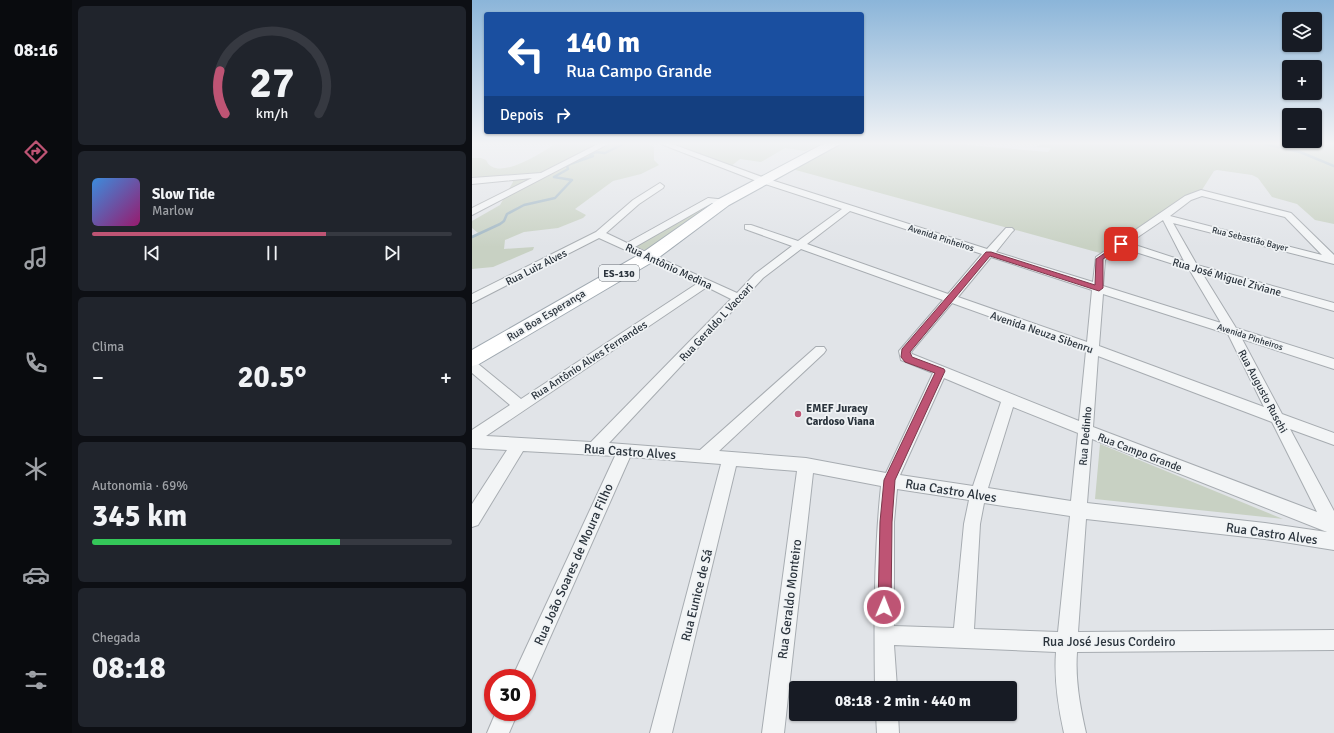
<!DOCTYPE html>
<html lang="pt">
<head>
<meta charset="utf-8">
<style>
	body { margin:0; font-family:Signika,sans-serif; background:#20242c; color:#f1f3f6; height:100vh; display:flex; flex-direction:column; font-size:15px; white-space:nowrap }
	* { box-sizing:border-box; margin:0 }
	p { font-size:13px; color:#9ea1a6 }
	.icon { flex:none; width:22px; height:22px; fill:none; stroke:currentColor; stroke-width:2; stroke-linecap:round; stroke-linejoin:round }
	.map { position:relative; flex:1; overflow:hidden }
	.side { display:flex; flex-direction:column; gap:6px; padding:6px; background:#0d0f14; width:400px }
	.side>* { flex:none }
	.banner { position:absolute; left:12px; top:12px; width:380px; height:122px; border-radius:4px; box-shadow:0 1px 3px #0004; background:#1a4fa0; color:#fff; overflow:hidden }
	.buttons { position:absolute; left:810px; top:12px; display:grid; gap:8px }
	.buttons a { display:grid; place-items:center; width:40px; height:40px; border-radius:4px; background:#171b24; box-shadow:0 1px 3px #0004; font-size:20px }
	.speed { position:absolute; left:12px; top:669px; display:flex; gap:8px; font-size:20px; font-weight:700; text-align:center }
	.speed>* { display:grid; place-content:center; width:52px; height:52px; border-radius:50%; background:#171b24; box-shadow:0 1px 3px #0004; line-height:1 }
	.speed .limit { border:6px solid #d22; background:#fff; color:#111 }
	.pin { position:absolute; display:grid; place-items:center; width:34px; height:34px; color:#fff; margin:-17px; border-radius:8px; box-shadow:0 2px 6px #0006 }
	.me { position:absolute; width:44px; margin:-22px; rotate:1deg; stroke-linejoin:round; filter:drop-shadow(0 0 3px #0008) }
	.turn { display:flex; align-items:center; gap:14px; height:84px; padding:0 16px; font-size:18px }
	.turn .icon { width:52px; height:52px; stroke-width:2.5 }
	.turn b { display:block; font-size:28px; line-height:34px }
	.then { display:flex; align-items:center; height:38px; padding:0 16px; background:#0003; gap:8px; font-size:15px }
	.big { font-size:30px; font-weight:700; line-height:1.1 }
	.side .tile { flex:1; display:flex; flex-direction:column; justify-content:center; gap:6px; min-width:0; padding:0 14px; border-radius:6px; background:#20242c }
	.side .dial { align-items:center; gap:0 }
	.dial svg { height:104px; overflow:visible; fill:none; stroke:#363941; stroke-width:7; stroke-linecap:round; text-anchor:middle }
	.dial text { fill:#f1f3f6; stroke:none }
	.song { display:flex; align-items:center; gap:12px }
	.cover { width:48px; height:48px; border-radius:6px; background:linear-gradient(135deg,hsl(210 70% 55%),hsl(320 70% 35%)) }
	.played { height:4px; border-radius:2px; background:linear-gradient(90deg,#be5474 65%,#363941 65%) }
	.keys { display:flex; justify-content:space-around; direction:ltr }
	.heat { display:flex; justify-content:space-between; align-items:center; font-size:22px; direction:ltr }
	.charge { height:6px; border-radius:3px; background:linear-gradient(90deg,#34c759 69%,#363941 0) }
	.trip { position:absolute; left:317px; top:681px; width:228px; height:40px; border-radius:4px; background:#171b24; box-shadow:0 1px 3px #0004; font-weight:700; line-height:40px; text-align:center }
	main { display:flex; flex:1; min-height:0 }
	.tab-bar { display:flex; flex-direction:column; width:72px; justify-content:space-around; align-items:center; background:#090b0e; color:#9ea1a6 }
	.tab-bar .icon { width:28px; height:28px }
	.tab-bar .on { color:#be5474 }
	.tab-bar b { font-size:18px; color:#f1f3f6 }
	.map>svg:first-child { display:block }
</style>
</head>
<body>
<main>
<nav class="tab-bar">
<b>08:16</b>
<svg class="icon on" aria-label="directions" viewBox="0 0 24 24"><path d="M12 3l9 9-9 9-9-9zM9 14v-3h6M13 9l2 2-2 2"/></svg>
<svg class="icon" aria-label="music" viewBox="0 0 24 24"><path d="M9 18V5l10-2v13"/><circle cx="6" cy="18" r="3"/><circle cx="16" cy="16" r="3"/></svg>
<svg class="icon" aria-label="phone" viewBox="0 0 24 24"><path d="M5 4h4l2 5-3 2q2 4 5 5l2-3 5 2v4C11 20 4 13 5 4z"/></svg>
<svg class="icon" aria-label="climate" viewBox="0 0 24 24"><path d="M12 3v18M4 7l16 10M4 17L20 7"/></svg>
<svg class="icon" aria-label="car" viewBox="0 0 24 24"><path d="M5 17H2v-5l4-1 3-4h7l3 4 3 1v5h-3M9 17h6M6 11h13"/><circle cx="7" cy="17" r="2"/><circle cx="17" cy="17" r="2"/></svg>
<svg class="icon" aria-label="filters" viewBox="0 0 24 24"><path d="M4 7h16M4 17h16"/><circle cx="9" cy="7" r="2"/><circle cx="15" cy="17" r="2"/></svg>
</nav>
<section class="side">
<div class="tile dial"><svg viewBox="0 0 100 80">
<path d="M14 69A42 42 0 1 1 86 69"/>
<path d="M14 69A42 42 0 0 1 10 36" stroke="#be5474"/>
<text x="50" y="56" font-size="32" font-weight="700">27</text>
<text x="50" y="72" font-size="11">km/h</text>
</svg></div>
<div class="tile">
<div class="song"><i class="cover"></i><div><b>Slow Tide</b><p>Marlow</p></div></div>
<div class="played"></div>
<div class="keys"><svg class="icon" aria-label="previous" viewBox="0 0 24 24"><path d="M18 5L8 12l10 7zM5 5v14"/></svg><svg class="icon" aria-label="pause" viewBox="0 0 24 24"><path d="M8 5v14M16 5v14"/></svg><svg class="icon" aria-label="next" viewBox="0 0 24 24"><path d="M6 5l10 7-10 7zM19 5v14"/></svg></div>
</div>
<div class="tile"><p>Clima</p>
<div class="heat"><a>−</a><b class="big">20.5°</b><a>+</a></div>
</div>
<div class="tile"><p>Autonomia · 69%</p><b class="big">345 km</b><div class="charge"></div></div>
<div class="tile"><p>Chegada</p><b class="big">08:18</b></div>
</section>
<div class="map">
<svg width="862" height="733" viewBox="0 0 862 733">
	<rect width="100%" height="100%" fill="#e1e4e8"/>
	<!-- green -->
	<g fill="#c8d1c3">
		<path d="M83 144H177L182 147V160L187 165 169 174 141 181 103 209 114 215 111 218 86 228 52 232 33 240 32 249 62 247 61 250 21 267 0 269V236L6 233 0 228V221L28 205 41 182 40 179 0 180V158H9L14 160C24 183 69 153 83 144Z"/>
		<path d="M196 144H351L333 151 313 148 289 162 268 159 258 167Z"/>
		<path d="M369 144H485L576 152 579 148 564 147 569 144H862V224L843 220 825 204 800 197 786 178 780 175 745 170 742 171 728 193 628 253 320 169Z"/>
		<path d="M231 208 236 210 175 251 163 246Z"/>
		<path d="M628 444 811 519 623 499Z"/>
	</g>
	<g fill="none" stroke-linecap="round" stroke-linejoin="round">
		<!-- stream -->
		<g stroke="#a0b6c3" stroke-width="2.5">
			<path d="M792 144 828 152 862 166"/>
			<path d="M0 237 28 224 32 221 35 214 52 205 83 198 100 180 82 177 96 169 95 166 98 164 121 156 118 155 124 152 133 153 151 144"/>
		</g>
		<defs>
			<g id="street">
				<path d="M126 144H136L0 215V208L60 178 0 184V178L69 173Z"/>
				<path d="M189 144H200L293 178 515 249 534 228H540L542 230 540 232 524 252 621 282 624 257 713 196 729 190 819 213 862 255V264L701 223 725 265 862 303V311L730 273 764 328 862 359V369L770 339 810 414 862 433V445L818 429 862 511V550L793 539 614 519 606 632 862 630V650L605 652C603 680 608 706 614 733H592C586 706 582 679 584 652L422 645 425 688H403C402 621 402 553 409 486L341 473 312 733H290L325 471 264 466 200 733H178L249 464 158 457 57 685 55 686V678H40L143 456 51 451 6 525 0 527V504L35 450 0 448V430L38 405 0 373V361L5 363 49 399 226 283 127 238 0 303V294L124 232 161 200 188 183 192 186 191 188 167 204 134 233 155 243 236 198 255 200 256 202 252 205 240 203 163 247 265 293 283 274 320 246 273 229V225H279L326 241 370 209 287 182ZM730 196 813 217 850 255 698 216 719 200ZM378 211 510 254 476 294 335 244ZM691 220 712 261 657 243ZM651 248 717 269 749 323 631 286 633 260ZM329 249 471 300 427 351 429 360 461 373 414 473 334 458 247 451 352 353 354 350 352 347H344L228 450 137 443 291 278ZM519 257 620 290 615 342 486 297ZM235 287 259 299 119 442 14 436ZM631 294 756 334 792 407 627 346ZM480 303 614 351 607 421 440 354 439 352ZM626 356 800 422 845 512 621 427ZM472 378 529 402 501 486 428 475ZM541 407 606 433 599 501 516 488ZM620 439 855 532 793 523 615 503ZM425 489 497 500 492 524 482 628 422 626V522ZM512 503 598 516 586 632 502 629 508 524Z"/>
				<path d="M24 712H46L37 733H15Z"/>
				<path d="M404 714H426L427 733H405Z"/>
			</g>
			<path id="primary" d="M351 144H368L257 205 182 261 7 364 0 366V350L170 253 247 199Z"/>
		</defs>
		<!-- street casing -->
		<use href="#street" stroke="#a7acb1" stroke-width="2"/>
		<!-- primary casing -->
		<use href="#primary" stroke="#a1aab2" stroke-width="2"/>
		<!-- street -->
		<use href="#street" fill="#f3f5f6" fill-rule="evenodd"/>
		<!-- primary -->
		<use href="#primary" fill="#fff" fill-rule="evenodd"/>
	</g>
	<!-- sky -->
	<linearGradient id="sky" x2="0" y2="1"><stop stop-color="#8bb5d9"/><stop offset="0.58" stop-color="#f2f3f5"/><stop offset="1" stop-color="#f2f3f5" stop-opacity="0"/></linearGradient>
	<rect width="862" height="247" fill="url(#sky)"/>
	<!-- route -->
	<path fill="#be5474" stroke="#7c374b" d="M649 242 653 244 652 246 631 259V288L627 291 518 256 438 352 440 357 472 369 473 371 423 480 420 522 419 607 417 612 412 614 408 612 406 607 408 522 412 480 463 373 433 362 429 357 430 349 514 252H519L623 285 624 259Z"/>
	<!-- markers -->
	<circle fill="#be5474" stroke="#f0f3f5" stroke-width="1.5" cx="326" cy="414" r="4"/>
	<g text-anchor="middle" stroke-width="3.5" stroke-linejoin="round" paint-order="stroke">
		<!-- far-street labels -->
		<g font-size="9" fill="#2b343d" stroke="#f0f3f5">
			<text transform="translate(469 238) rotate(18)" y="3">Avenida Pinheiros</text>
			<text transform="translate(778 239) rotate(14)" y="3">Rua Sebastião Bayer</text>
			<text transform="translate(778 337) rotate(18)" y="3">Avenida Pinheiros</text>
		</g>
		<!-- shield labels -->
		<rect fill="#f0f3f5" stroke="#666d74" stroke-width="1" x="127" y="265" width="40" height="16" rx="3"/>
		<g font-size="10" font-weight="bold" fill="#2b343d">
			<text x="147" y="277">ES-130</text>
		</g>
		<!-- street labels -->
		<g font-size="11" fill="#2b343d" stroke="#f0f3f5">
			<text transform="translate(197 266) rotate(25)" y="4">Rua Antônio Medina</text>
			<text transform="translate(64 267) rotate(-27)" y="4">Rua Luiz Alves</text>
			<text transform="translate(755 277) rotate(16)" y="4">Rua José Miguel Ziviane</text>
			<text transform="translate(74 315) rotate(-31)" y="4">Rua Boa Esperança</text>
			<text transform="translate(244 322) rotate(-47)" y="4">Rua Geraldo L Vaccari</text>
			<text transform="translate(570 332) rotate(19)" y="4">Avenida Neuza Sibenru</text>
			<text transform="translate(117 360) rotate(-33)" y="4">Rua Antônio Alves Fernandes</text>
			<text transform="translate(791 391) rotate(62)" y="4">Rua Augusto Ruschi</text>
			<text transform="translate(613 436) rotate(-85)" y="4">Rua Dedinho</text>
			<text transform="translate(668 452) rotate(21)" y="4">Rua Campo Grande</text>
		</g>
		<!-- poi labels -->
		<g font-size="11" font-weight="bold" fill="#2b343d" stroke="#f0f3f5" text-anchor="start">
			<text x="334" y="412">EMEF Juracy<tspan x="334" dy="13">Cardoso Viana</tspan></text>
		</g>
		<!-- near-street labels -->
		<g font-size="13" fill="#2b343d" stroke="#f0f3f5">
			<text transform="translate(158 451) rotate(4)" y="5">Rua Castro Alves</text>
			<text transform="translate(479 490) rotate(9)" y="5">Rua Castro Alves</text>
			<text transform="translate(800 533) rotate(8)" y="5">Rua Castro Alves</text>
			<text transform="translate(101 564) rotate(-66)" y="5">Rua João Soares de Moura Filho</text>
			<text transform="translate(224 595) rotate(-76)" y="5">Rua Eunice de Sá</text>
			<text transform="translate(317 599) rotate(-83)" y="5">Rua Geraldo Monteiro</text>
			<text x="637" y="646">Rua José Jesus Cordeiro</text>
		</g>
	</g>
</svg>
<div class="buttons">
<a><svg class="icon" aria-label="layers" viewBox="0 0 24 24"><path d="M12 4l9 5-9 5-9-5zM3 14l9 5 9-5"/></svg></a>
<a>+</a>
<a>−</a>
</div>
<div class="speed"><div class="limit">30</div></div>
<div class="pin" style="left:649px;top:244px;background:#d93025"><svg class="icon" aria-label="arrive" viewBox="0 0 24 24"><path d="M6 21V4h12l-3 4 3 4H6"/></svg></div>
<svg class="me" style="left:412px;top:607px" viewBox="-20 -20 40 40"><circle r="17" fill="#be5474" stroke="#fff" stroke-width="3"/><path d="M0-11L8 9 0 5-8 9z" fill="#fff"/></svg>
<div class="trip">08:18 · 2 min · 440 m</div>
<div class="banner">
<div class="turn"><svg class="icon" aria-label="left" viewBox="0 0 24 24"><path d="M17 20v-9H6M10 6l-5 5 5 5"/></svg><div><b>140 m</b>Rua Campo Grande</div></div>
<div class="then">Depois<svg class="icon" aria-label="right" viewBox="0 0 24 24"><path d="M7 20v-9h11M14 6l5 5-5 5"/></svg></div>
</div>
</div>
</main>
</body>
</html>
